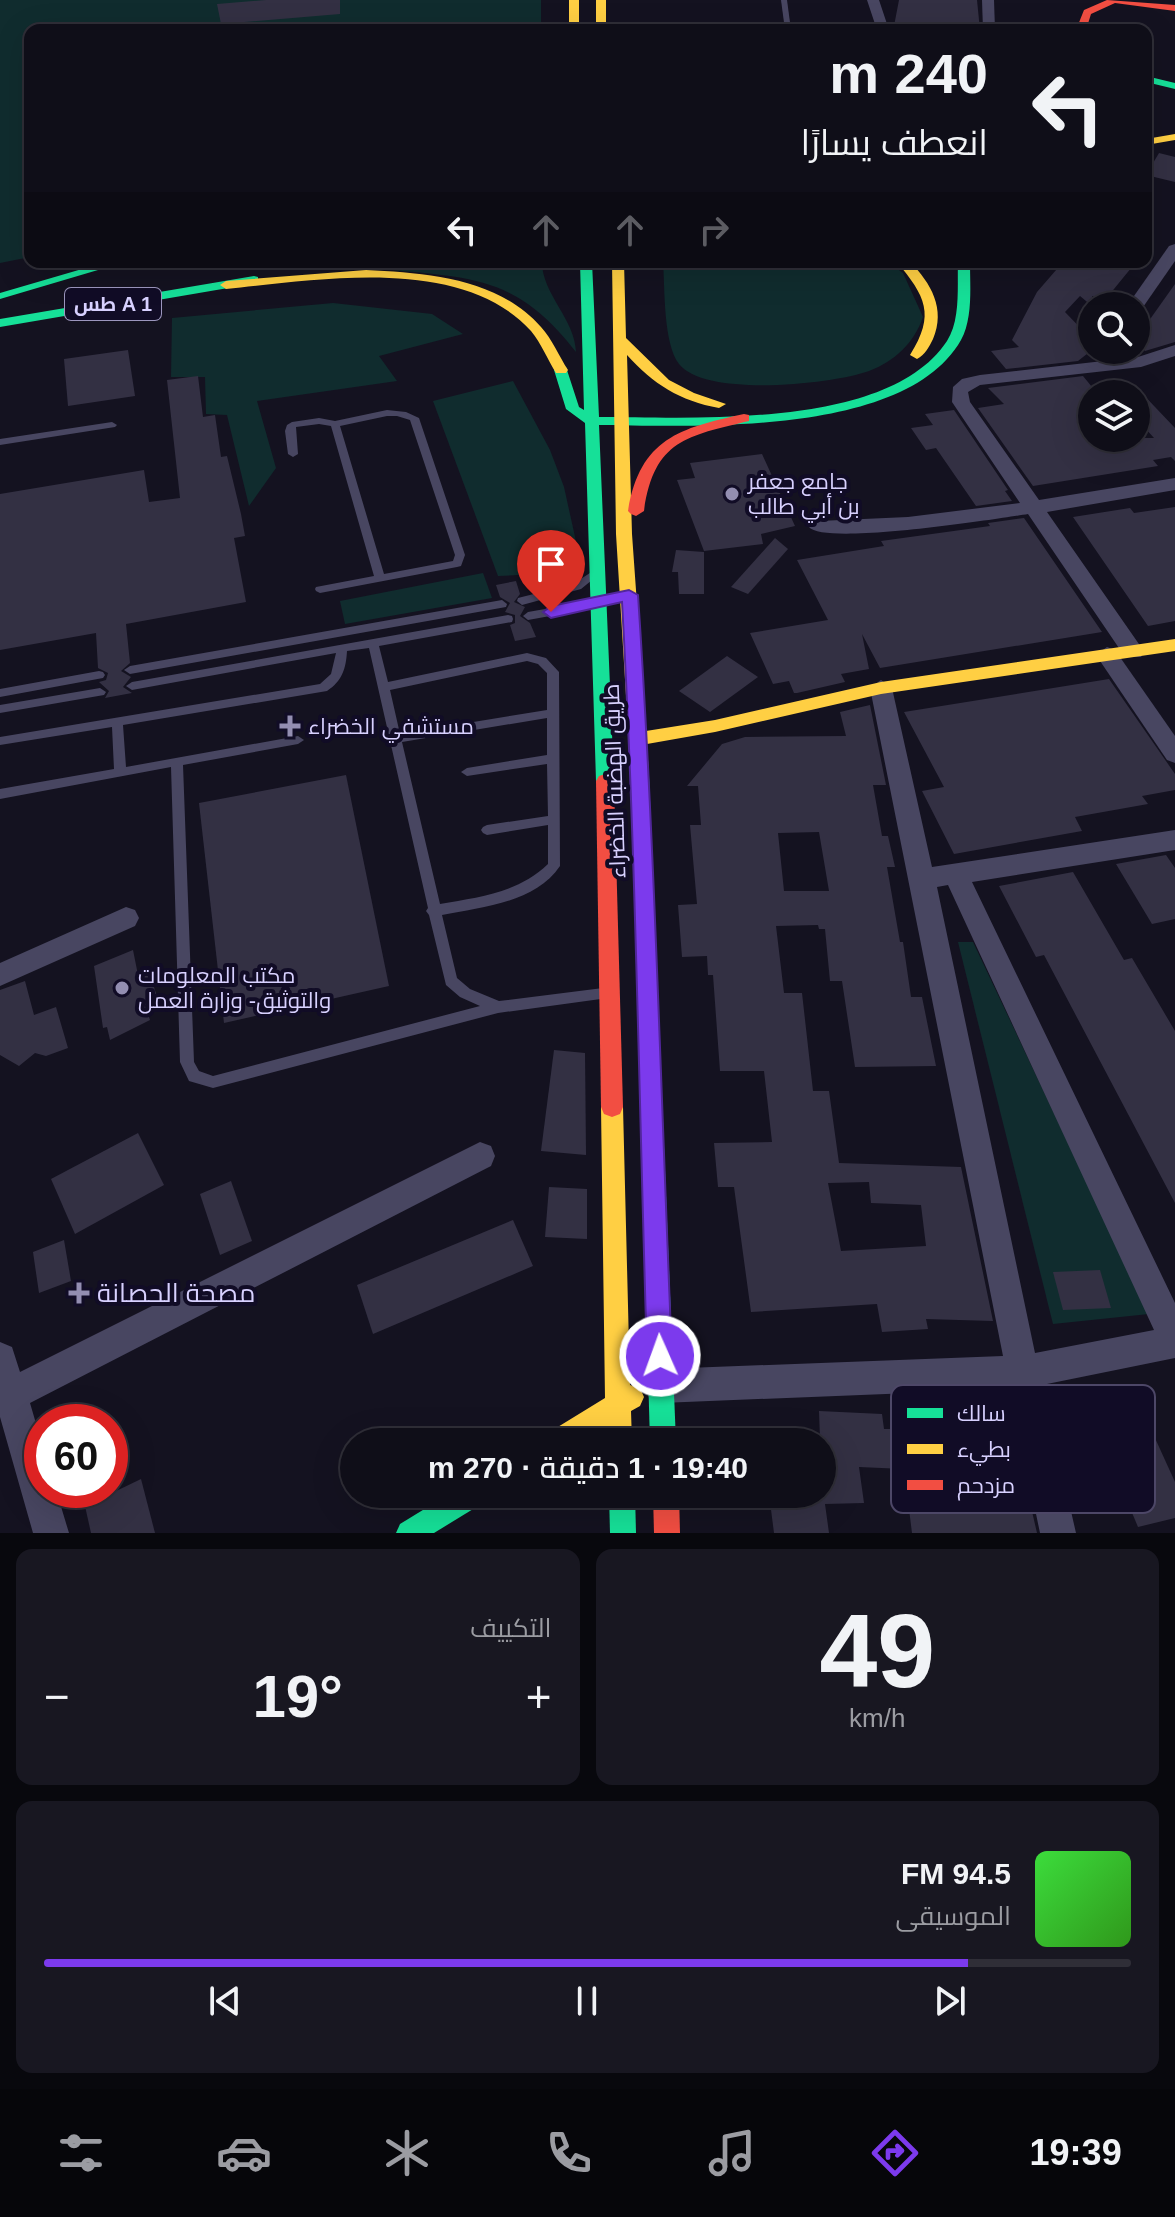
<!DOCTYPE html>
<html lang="ar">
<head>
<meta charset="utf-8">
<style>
	body { margin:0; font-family:Helvetica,Cairo,sans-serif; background:#181721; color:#f1f3f6; direction:rtl; height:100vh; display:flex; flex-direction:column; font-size:30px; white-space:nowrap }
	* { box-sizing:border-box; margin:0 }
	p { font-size:26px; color:#9b9ca2 }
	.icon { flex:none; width:44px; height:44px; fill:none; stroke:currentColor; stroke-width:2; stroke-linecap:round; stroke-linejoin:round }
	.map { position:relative; height:1533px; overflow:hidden; direction:ltr }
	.panel { display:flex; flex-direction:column; gap:16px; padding:16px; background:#08080d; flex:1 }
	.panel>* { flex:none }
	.banner { position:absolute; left:24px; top:24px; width:1128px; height:244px; border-radius:16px; box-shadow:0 8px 32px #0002,0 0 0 2px #2f2e37; direction:rtl; background:#0f0e18; color:#f1f3f6; overflow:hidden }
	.controls { position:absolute; left:1078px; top:292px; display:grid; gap:16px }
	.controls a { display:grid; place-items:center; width:72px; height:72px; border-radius:50%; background:#0f0e18; box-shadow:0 8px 32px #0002,0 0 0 2px #2f2e37; font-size:40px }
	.speed { position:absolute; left:24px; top:1404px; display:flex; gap:16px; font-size:40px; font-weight:700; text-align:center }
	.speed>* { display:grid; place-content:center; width:104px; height:104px; border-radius:50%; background:#0f0e18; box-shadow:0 8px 32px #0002,0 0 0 2px #2f2e37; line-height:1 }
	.speed .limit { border:12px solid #d22; background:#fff; color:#111 }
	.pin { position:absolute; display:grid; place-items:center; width:68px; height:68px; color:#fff; margin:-82px -34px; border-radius:50% 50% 50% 0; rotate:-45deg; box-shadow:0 0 8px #0007 }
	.pin .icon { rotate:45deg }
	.me { position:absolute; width:88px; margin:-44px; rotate:358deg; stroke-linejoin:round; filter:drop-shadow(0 0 6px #0008) }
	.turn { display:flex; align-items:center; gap:28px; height:168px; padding:0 32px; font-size:36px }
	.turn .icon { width:104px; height:104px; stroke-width:2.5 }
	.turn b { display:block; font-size:56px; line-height:68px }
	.lanes { display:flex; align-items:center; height:76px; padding:0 32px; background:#0003; justify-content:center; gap:40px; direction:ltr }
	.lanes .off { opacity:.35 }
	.big { font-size:60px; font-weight:600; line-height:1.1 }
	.panel .card { flex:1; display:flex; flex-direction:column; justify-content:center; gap:12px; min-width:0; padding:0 28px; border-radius:16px; background:#181721 }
	.panel .dial { align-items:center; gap:0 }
	.dial b { font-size:104px; line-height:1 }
	.song { display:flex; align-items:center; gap:24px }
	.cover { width:96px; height:96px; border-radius:12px; background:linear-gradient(135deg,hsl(120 70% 55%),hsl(110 70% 35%)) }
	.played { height:8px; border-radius:4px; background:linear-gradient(90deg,#7c3aed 85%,#2f2e37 85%) }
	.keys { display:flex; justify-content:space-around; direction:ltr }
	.heat { display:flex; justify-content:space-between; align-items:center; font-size:44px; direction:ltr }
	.panel .tiles { flex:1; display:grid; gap:16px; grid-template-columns:1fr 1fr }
	.card:last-child { grid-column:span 2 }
	.trip { position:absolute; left:340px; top:1428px; width:496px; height:80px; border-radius:40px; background:#0f0e18; box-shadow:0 8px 32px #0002,0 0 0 2px #2f2e37; font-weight:600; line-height:80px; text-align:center; direction:rtl }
	.tab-bar { display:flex; height:128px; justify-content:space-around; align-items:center; background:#06060a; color:#9b9ca2 }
	.tab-bar .icon { width:56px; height:56px }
	.tab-bar .selected { color:#7c3aed }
	.tab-bar b { font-size:36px; color:#f1f3f6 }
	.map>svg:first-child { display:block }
</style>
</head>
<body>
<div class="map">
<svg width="1175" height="1533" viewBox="0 0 1175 1533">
	<rect width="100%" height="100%" fill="#141220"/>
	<!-- green -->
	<g fill="#102c2e">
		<path d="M0 0H541V30H30V257L0 263Z"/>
		<path d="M434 262H542C542 294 575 319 576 352 516 275 472 278 382 269Z"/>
		<path d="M663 262H888L903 273 923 317C914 343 895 361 869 371 833 384 706 398 679 364 663 343 665 288 663 262Z"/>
		<path d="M333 303 432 314 463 334 379 356 397 381 257 401 276 468 249 506 227 415 206 414 205 377H171L172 318Z"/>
		<path d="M513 381 550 450 564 487 579 555 562 573 498 576 433 401Z"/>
		<path d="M483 573 492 598 345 624 340 601Z"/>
		<path d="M958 942H973L1149 1314 1053 1324Z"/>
	</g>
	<!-- building -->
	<g fill="#333043" fill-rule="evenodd">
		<path d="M266 0H340V14L221 24 217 4Z"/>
		<path d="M899 0H977L980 30H900L901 26H894Z"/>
		<path d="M1159 153 1175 157V182L1146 175Z"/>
		<path d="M1063 262H1136L1105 300 1092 296V306L1080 296 1065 312 1092 340V350L1078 361 1006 369 991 351 1019 347 1012 340 1037 292Z"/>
		<path d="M1175 284V342L1145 351 1136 339Z"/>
		<path d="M128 350 135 396 68 406 64 359Z"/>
		<path d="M198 376 203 417 215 415 221 457 227 456 241 514 245 536 234 538 246 602 126 624 130 663 121 671 131 677 123 687 132 693 105 698 109 691 99 682 106 680 108 673 98 668 96 633 0 650V494L144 470 149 502 180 498 167 380Z"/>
		<path d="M1083 376 1092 387V438H1154L1136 418V387L1175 428V461L1171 457 1153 460 1158 466 1033 486 978 408 1004 404 988 388Z"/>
		<path d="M954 410 1008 490 1005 491 1012 501 976 506 936 448 926 450 911 428 933 425 925 414Z"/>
		<path d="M762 454 795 526 761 534 763 544 704 551 677 480 695 478 690 463Z"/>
		<path d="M1175 507V621L1148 626 1073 517 1130 508 1134 513Z"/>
		<path d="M1024 518 1102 632 880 668 862 634 869 669 841 674 845 682 797 693H794L789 681 773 684 750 633 828 620 797 560 884 546 881 541 990 526 988 523Z"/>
		<path d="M775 538 788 549 748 594 731 587Z"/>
		<path d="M676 550 704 552V594H679L678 572H672Z"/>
		<path d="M516 581 520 594 514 602 525 607 520 616 530 623 536 637 515 641 510 625 515 623V615L505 612 510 603 500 597 496 585Z"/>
		<path d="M727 656 758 677 710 712 679 691Z"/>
		<path d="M1109 679 1175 774V790L1142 796 1148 804 1075 817 1082 831 954 854 922 791 944 787 904 712Z"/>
		<path d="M870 705 886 785H873L882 836H888L895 867H887L900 942H903L911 997H922L936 1066 855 1067 842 981H830L825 929H819L818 925 776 926 784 993H802L813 1091H829L839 1163 961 1167 993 1321 926 1319 928 1329 882 1332 877 1304 751 1312 734 1187H718L714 1143 772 1142 764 1071H720L713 975H708L707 956 682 957 678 905 697 904 690 825H701L698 786H687L722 744 745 737 846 736 840 712ZM819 832 829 891H784L778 833ZM869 1182 871 1203 921 1205 926 1246 841 1251 828 1183Z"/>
		<path d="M346 775 389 986 224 1023 199 803Z"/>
		<path d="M1166 855 1175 868V919L1152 924 1116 864Z"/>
		<path d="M1073 872 1124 960 1132 958 1175 1031V1203L1044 955 1036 957 999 886Z"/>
		<path d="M133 950 138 975 149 971 158 1000 145 1005 150 1020 110 1040 107 1027 103 1028 94 966Z"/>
		<path d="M25 981 34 1015 56 1007 68 1048 46 1056 35 1053 19 1066 0 1055V990Z"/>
		<path d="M554 1050 585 1053 586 1155 541 1151Z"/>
		<path d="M138 1133 164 1185 75 1234 51 1179Z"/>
		<path d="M231 1181 252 1241 220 1255 200 1194Z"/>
		<path d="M549 1187 587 1189V1239L545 1237Z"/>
		<path d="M513 1220 533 1266 373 1334 357 1285Z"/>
		<path d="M64 1240 71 1281 39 1293 33 1252Z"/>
		<path d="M1100 1270 1111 1308 1063 1310 1053 1272Z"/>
		<path d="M1007 1403 1037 1533H912L904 1469 859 1467 864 1503 825 1504 829 1533H774L769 1494H822L819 1411 882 1414 884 1429H964L960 1404Z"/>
		<path d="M1139 1403 1175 1482V1518L1138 1527 1091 1415Z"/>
		<path d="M141 1479 155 1533H91L85 1506Z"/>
	</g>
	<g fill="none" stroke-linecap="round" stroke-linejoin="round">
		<!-- lane -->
		<g fill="#484661" fill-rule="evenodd">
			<path d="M781 0H787L791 30H785Z"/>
			<path d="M387 410 406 412 419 418 465 555 461 566 457 567 320 593 316 591 315 589 316 587 374 576 331 426 319 424 296 427 298 454 293 457 288 454 285 431 287 425 292 422 319 418 335 421ZM387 416H397L410 420 455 555 453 561 384 574 340 426Z"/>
			<path d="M112 422 117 425 115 427 0 445V439Z"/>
			<path d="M593 571 597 572 598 574 597 576 581 589 522 605 517 601 518 598 573 584Z"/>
			<path d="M502 600 507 604 506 607 130 674 124 670 130 666Z"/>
			<path d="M596 600 601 604 600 607 528 620 523 616 528 612Z"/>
			<path d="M508 615 512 616 513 619 512 622 379 646 388 682 527 653 546 658 559 672 560 866C535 903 482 907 442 915L457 978 470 989 499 1001 603 988 608 990 610 994 608 998 498 1013 213 1088 189 1081 180 1062 171 767 0 799V789L114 769 112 727 0 745V737L320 684 331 674 336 653 132 690 126 686 132 682ZM369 648 428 908 426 911 429 915 446 985 460 997 480 1006 213 1076 199 1071 194 1062 183 765 298 744 304 740 298 736 126 767 123 725 327 691C342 681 346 669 347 651ZM527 661 538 664 547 673V710L400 734 390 690ZM547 718V755L467 768 461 772 467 776 547 764 548 816 487 825 483 827 481 830 483 833 487 835 548 825V864C518 893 479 897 440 904L402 742Z"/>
			<path d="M99 671 103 672 105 675 103 678 0 697V689Z"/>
			<path d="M100 688 106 692 104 695 0 713V705Z"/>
		</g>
		<!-- street -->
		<g fill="#484661" fill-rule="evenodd">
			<path d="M867 0H879L889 30H877Z"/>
			<path d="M982 0H994L995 30H983Z"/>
			<path d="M1175 244V261L1141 310 1127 306 1169 246Z"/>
			<path d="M1175 345V356L1141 367 980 385 968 392 970 402 1039 500 1175 478V490L1047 512 1141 647 1144 652 1141 657H1125L1028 514C997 519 824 546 809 527L819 521 908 517 1020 503 952 402 953 387 962 379 980 375 1138 357Z"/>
			<path d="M1107 647 1115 650 1175 736V763L1167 760 1096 655Z"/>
			<path d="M881 680 892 688 932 867 1175 830V850L972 882 1175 1303V1358L1042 1385 1076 1533H1040L1010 1389 661 1403 649 1398 644 1386 649 1374 661 1369 1003 1356 870 688ZM948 885 1154 1330 1035 1353 937 887Z"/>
			<path d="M126 907 135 910 139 918 135 926 0 986V963Z"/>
			<path d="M480 1142 491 1146 495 1156 491 1166 30 1403 42 1444V1490H56L69 1533H33L0 1417V1342L12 1347 20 1372Z"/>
		</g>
		<!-- fast -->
		<g fill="#16e098" fill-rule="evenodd">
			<path d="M1146 76 1175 83V89L1146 82Z"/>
			<path d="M106 262H125L0 299V293Z"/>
			<path d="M580 262H592L599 417C695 417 888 430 947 341 961 319 957 286 958 262H970C970 287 973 318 961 340 906 437 695 426 599 425L614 781 611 786H599L596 781 585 423 566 409 554 370 556 367H566L579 407 584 410Z"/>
			<path d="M254 276 258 277V283L0 327V319Z"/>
			<path d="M640 769 649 776 676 1442H650L631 776Z"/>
			<path d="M449 1494H487L483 1503 434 1533H396L400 1524Z"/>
			<path d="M609 1494H635L636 1533H610Z"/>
		</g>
		<!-- slow -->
		<g fill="#ffcf43" fill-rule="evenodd">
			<rect x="569" y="0" width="10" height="30"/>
			<rect x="596" y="0" width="10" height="30"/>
			<path d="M1175 134V140L1146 145V139Z"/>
			<path d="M612 262H624L626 338 669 380 694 393 726 404 719 408C680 401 653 384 627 355L632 534 646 731 715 720 881 682 1175 639V651L881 694 715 732 647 744 649 776 640 783 634 781 631 776 616 534Z"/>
			<path d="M897 262H910C931 283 946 309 933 339 929 347 925 355 917 359L910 355C936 314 925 296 897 262Z"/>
			<path d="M366 270C427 273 498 278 541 327 552 339 559 356 568 370L566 373H556C548 360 541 343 531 331 461 254 318 280 226 289L220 285 226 281Z"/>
			<path d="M612 1097 620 1100 623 1107 630 1385 640 1388 644 1397 640 1406 631 1411 632 1442H606V1427L581 1442H544L548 1433 605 1398 601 1107 604 1100Z"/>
		</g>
		<!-- jam -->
		<g fill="#f24e42" fill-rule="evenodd">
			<path d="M1107 0 1175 5V11L1115 3 1091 14 1086 30H1076L1084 10Z"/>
			<path d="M744 414 749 415V421C687 436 654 440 644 511L636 516 631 514 628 511C640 439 679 428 744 414Z"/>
			<path d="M605 774 611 776 614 781 623 1107 620 1114 612 1117 604 1114 601 1107 596 781 599 776Z"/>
			<path d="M653 1494H679L680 1533H654Z"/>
		</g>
	</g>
	<!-- route -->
	<path fill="#7c3aed" stroke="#51269a" stroke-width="2" d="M629 590 638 595C655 848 661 1102 672 1356L668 1364 660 1368 651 1364 647 1356C639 1105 636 853 622 602L551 618 543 612 551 606Z"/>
	<!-- markers -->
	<g fill="#938eb1" stroke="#110c26" stroke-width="3">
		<circle cx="732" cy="494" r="8"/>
		<path d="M286 714h8v8h8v8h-8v8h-8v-8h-8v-8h8z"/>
		<circle cx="122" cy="988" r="8"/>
		<path d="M75 1281h8v8h8v8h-8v8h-8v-8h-8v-8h8z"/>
	</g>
	<g text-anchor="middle" stroke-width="8" stroke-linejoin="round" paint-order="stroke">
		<!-- shield labels -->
		<rect fill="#110c26" stroke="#9c96be" stroke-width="2" x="65" y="288" width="96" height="32" rx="6"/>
		<g font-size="20" font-weight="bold" fill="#d8d1ff">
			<text x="113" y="311">طس A 1</text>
		</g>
		<!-- poi labels -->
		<g font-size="22" fill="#d8d1ff" stroke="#110c26" text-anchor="start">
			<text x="748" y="489">جامع جعفر<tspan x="748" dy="25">بن أبي طالب</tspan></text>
			<text x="308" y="734">مستشفي الخضراء</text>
			<text x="138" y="983">مكتب المعلومات<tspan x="138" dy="25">والتوثيق- وزارة العمل</tspan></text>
		</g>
		<!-- street labels -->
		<g font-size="22" fill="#d8d1ff" stroke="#110c26">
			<text transform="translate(614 781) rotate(-92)" y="8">طريق الهضبة الخضراء</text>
		</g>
		<!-- near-poi labels -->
		<g font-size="26" fill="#d8d1ff" stroke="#110c26" text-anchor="start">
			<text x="97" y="1302">مصحة الحصانة</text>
		</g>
	</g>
	<!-- legend -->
	<rect x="891" y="1385" width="264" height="128" rx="12" fill="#110c26" stroke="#4d4767" stroke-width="2"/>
	<rect x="907" y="1408" width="36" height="10" fill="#16e098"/>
	<rect x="907" y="1444" width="36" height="10" fill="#ffcf43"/>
	<rect x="907" y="1480" width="36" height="10" fill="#f24e42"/>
	<g font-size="22" fill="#d8d1ff">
		<text x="957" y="1421">سالك</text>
		<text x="957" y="1457">بطيء</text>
		<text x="957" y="1493">مزدحم</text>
	</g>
</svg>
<div class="controls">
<a><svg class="icon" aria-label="search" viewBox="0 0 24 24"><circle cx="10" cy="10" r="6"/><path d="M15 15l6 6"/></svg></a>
<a><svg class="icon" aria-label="layers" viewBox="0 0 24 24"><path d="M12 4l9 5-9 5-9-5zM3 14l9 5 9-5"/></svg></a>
</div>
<div class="speed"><div class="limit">60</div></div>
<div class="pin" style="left:551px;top:612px;background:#d93025"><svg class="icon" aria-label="arrive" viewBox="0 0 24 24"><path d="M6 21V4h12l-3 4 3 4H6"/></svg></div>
<svg class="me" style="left:660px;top:1356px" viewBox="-20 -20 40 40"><circle r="17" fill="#7c3aed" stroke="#fff" stroke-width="3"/><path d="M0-11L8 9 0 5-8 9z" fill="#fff"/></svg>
<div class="trip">19:40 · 1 دقيقة · 270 m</div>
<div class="banner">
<div class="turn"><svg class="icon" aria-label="left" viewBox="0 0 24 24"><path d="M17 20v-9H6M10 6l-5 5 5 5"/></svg><div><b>240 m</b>انعطف يسارًا</div></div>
<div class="lanes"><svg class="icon" aria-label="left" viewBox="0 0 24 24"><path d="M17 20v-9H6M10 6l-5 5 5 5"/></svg><svg class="icon off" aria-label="ahead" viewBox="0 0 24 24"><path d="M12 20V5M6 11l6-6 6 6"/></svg><svg class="icon off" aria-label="ahead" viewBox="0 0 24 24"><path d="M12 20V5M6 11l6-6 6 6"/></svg><svg class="icon off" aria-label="right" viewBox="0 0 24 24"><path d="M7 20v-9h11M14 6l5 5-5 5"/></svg></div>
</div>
</div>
<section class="panel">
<div class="tiles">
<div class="card dial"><b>49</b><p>km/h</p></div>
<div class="card"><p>التكييف</p>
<div class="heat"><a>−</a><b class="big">19°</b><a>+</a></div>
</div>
<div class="card">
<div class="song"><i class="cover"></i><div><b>94.5 FM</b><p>الموسيقى</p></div></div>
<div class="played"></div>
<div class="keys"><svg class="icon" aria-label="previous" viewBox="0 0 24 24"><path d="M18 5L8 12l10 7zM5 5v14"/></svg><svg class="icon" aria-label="pause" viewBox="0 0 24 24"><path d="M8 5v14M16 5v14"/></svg><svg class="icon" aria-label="next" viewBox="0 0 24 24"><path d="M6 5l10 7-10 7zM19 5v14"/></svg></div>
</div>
</div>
</section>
<nav class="tab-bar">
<b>19:39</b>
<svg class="icon selected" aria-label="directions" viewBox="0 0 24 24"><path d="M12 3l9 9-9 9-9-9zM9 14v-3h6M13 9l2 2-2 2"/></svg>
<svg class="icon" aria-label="music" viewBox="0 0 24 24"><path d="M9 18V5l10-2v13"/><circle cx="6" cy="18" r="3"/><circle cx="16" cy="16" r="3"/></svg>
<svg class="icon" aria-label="phone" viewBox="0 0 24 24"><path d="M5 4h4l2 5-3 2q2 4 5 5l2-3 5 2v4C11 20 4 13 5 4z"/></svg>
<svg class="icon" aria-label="climate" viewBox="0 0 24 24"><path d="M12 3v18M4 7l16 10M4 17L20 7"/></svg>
<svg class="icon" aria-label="car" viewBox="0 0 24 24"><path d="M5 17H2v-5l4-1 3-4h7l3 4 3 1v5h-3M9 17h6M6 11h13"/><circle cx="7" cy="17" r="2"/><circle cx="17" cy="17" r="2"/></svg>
<svg class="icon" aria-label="filters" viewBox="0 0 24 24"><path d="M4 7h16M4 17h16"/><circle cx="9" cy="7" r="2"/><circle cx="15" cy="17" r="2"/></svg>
</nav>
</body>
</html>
